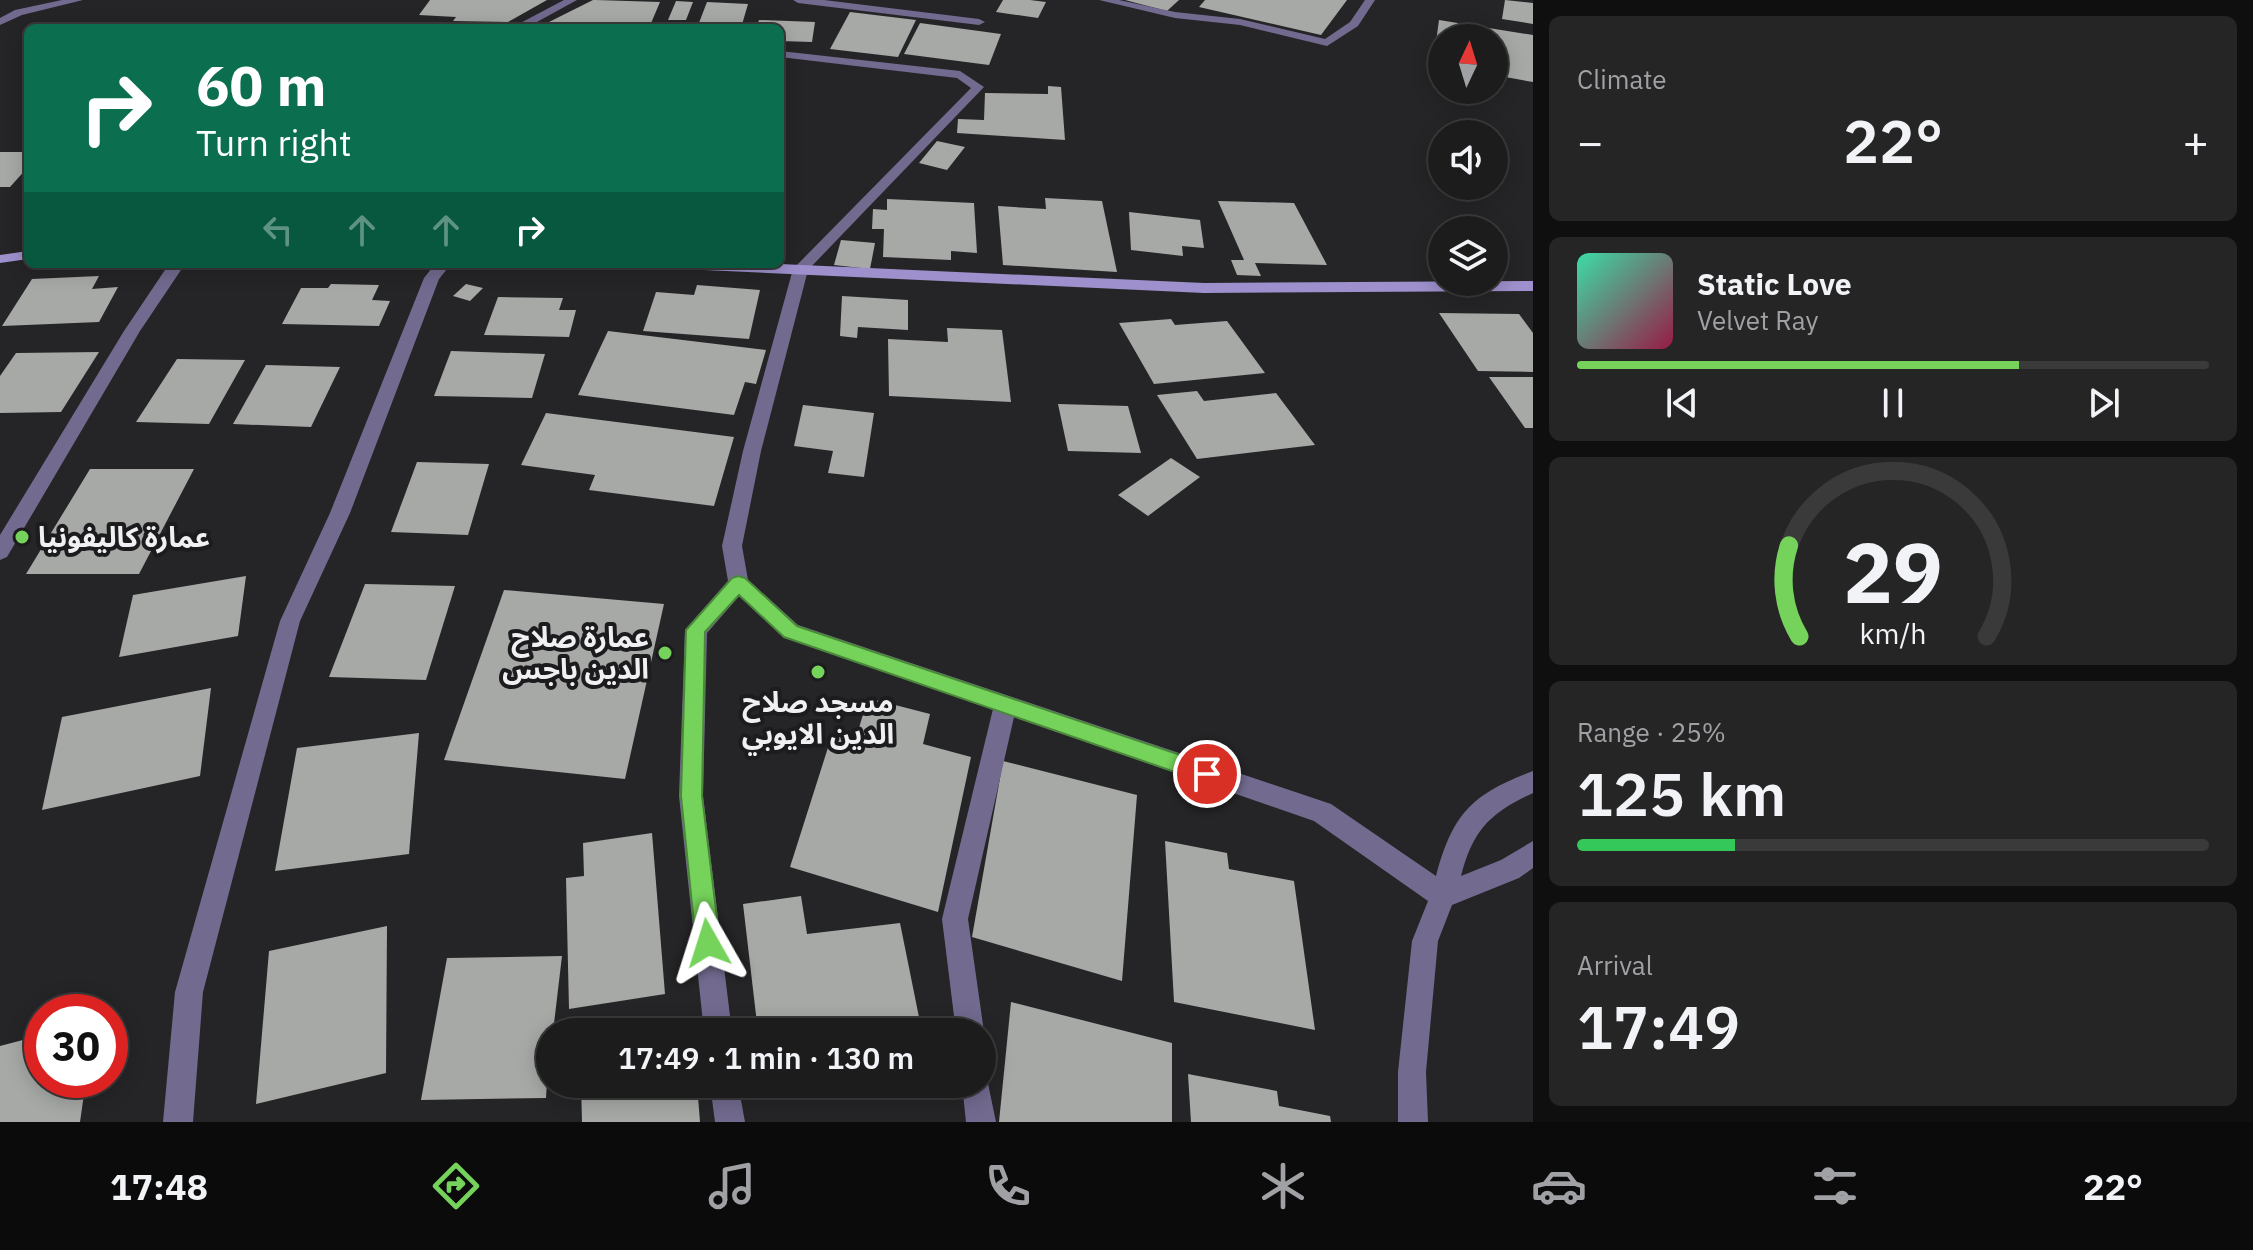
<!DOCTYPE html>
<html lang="en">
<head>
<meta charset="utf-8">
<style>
	body { margin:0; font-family:"IBM Plex Sans","Noto Sans Arabic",sans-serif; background:#252526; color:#f1f3f6; height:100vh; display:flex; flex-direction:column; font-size:30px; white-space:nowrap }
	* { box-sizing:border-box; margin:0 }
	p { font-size:26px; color:#a0a1a4 }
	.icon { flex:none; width:44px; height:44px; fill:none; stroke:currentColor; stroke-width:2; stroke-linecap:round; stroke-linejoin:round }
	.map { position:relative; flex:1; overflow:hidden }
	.panel { display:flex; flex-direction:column; gap:16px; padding:16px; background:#0f0f10; width:720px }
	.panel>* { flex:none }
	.top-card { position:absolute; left:24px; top:24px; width:760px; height:244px; border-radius:12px; box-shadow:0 4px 20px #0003,0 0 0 2px #3a3a3b; background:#0b6e4f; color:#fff; overflow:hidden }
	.needle { width:52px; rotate:4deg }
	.tools { position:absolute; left:1428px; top:24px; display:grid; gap:16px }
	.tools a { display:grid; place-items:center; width:80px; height:80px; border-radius:50%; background:#1c1c1d; box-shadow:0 4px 20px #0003,0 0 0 2px #3a3a3b; font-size:40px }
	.speed { position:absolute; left:24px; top:994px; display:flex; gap:16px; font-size:40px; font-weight:700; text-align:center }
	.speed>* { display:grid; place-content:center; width:104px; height:104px; border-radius:50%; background:#1c1c1d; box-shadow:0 4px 20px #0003,0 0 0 2px #3a3a3b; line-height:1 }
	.speed .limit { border:12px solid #d22; background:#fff; color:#111 }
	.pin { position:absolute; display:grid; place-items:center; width:68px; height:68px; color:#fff; margin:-34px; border:4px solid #fff; border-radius:50%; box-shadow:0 2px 8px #0007 }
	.me { position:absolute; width:88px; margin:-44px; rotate:354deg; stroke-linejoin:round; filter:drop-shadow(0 0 6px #0008) }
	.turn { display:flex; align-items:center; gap:28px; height:168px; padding:0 40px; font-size:36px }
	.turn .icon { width:104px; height:104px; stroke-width:2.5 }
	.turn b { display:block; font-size:56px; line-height:68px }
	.lanes { display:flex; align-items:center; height:76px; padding:0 40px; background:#0003; justify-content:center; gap:40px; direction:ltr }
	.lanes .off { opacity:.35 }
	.big { font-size:60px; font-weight:600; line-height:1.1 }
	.panel .tile { flex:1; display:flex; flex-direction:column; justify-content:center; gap:12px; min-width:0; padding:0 28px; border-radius:12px; background:#252526 }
	.panel .dial { align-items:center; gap:0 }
	.dial svg { height:208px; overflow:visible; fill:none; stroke:#3a3a3b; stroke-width:7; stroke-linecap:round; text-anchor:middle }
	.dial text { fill:#f1f3f6; stroke:none }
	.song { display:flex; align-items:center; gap:24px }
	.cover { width:96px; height:96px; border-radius:12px; background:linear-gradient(135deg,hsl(160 70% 55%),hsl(340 70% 35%)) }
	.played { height:8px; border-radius:4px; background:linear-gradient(90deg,#75d25b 70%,#3a3a3b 70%) }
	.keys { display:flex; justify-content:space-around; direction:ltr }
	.heat { display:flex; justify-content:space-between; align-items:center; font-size:44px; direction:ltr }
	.charge { height:12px; border-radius:6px; background:linear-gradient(90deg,#34c759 25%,#3a3a3b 0) }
	.trip { position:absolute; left:536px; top:1018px; width:460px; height:80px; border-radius:40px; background:#1c1c1d; box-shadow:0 4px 20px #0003,0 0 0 2px #3a3a3b; font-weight:600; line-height:80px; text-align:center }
	.tabs { display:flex; height:128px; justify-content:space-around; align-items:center; background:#0b0b0c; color:#a0a1a4 }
	.tabs .icon { width:56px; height:56px }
	.tabs .on { color:#75d25b }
	.tabs b { font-size:36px; color:#f1f3f6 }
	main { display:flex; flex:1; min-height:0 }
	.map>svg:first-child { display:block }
</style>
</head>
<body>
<main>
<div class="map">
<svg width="1533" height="1122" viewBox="0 0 1533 1122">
	<rect width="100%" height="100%" fill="#252527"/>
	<!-- building -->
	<g fill="#a6a9a6">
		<path d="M430 0H547L508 22 453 21 456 17 419 15Z"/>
		<path d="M593 0H596L660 2 649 28 543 25Z"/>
		<path d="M1003 0H1030L1046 2 1038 18 996 12Z"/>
		<path d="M1125 0H1179L1167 11Z"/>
		<path d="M1205 0H1347L1321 35 1199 7Z"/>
		<path d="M1505 0 1533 3V24L1502 19Z"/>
		<path d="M676 1 693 2 686 20H668Z"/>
		<path d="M707 2 748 4 741 28H697Z"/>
		<path d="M850 12 916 20 898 57 830 49Z"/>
		<path d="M759 20 815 22 812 42 780 41V28H756Z"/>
		<path d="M1439 20 1533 35V82L1494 75V38H1442V66L1433 64Z"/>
		<path d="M920 23 1001 34 989 65 904 54Z"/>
		<path d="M1048 86 1061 87 1065 140 957 133 958 119 984 120 985 93 1048 94Z"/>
		<path d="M937 141 965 147 947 170 919 163Z"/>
		<path d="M0 152H28V167L10 187H0Z"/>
		<path d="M1045 198 1102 201 1117 272 1003 265 998 206 1046 209Z"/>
		<path d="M887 199 974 203 977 253 951 251V260L883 257 884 229H872L873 209 887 210Z"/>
		<path d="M1218 201 1294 203 1327 265 1255 263 1261 276 1237 275 1231 260H1244Z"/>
		<path d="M1129 212 1200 220 1204 248 1182 246 1183 256 1131 250Z"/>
		<path d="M841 240 875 243 870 269 834 265Z"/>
		<path d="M99 276 92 289 118 287 99 322 2 326 32 279Z"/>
		<path d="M331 284 379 285 372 300 390 301 379 326 282 324 301 288H328Z"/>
		<path d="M466 284 483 288 470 301 453 296Z"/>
		<path d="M697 285 760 290 749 339 643 331 656 292 694 295Z"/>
		<path d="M842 296 908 300V330L858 327 857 338 840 336Z"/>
		<path d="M498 297 563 298 559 310H576L569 337 484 335Z"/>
		<path d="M1439 313 1519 314 1533 333V372L1478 371Z"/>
		<path d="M1171 319 1175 325 1227 321 1265 373 1154 384 1119 323Z"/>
		<path d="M947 328 1002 330 1011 402 889 396 888 339 948 342Z"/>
		<path d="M608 331 766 350 756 384 745 382 734 415 578 395Z"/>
		<path d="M451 351 545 354 532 398 434 396Z"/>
		<path d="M99 352 61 412 0 413V376L16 353Z"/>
		<path d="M177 359 245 360 209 424 136 422Z"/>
		<path d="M266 365 340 367 311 427 233 424Z"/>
		<path d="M1489 377H1533V428H1525Z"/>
		<path d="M1197 391 1204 401 1276 393 1315 445 1197 459 1157 395Z"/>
		<path d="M1058 404 1128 406 1141 453 1068 451Z"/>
		<path d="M803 405 874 413 864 477 828 473 833 451 794 446Z"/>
		<path d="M546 413 734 437 714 506 589 490 595 475 521 465Z"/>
		<path d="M1171 458 1200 477 1148 516 1118 495Z"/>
		<path d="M417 462 489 464 468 535 391 532Z"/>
		<path d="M90 469H194L139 574H26Z"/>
		<path d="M246 576 238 636 119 657 133 595Z"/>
		<path d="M365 584 455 586 426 680 329 677Z"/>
		<path d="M504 590 664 604 625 779 444 760Z"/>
		<path d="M211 688 200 776 42 810 62 717Z"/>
		<path d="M868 698 930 714 923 744 971 757 938 912 790 867 832 735 855 741Z"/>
		<path d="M419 733 409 854 275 871 297 748Z"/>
		<path d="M1003 761 1137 795 1122 981 972 937Z"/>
		<path d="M652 833 665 994 569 1009 566 878 584 876 583 843Z"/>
		<path d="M1165 841 1227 853 1229 869 1294 881 1315 1030 1174 1002Z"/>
		<path d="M801 896 807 934 900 923 922 1032H758L743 904Z"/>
		<path d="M387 926 386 1073 256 1104 269 951Z"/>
		<path d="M562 956 553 1032H550L546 1098 421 1100 447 958Z"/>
		<path d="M1011 1002 1172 1043V1122H999Z"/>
		<path d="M42 1035V1080H86L80 1122H0V1046Z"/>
		<path d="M1188 1074 1277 1091 1279 1106 1330 1116 1331 1122H1191Z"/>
		<path d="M581 1084H697L700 1122H582Z"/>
		<path d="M764 1084H863V1086L766 1100Z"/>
	</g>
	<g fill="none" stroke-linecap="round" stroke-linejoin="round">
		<!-- lane -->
		<path fill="#726a8f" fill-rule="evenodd" d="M1099 0H1119L1175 12 1240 19 1325 39 1350 22 1365 0H1375L1358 26 1327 46 1240 25 1175 18Z"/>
		<!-- street -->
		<g fill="#726a8f" fill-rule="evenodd">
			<path d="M62 0H83L22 15 0 25V18L15 10Z"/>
			<path d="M564 0H577L526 28H511Z"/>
			<path d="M793 0H824L979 19 985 22 979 25 798 3Z"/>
			<path d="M780 51 960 71 984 87 808 270 761 451 742 546 748 580 798 625 1331 804 1436 876C1453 813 1472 794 1533 771V793C1490 813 1473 830 1461 876L1501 860 1533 841V868L1519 878 1452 905 1438 941 1426 1072 1428 1122H1398V1072L1412 941 1428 901 1314 821 1014 717 968 919 984 1032 982 1037V1032H956L942 919 993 709 784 637 739 596 707 633 703 796 732 1032H704L679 796 685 630 728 581 722 546 743 451 793 269 971 88 957 78 780 57Z"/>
			<path d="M169 264H185L140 331 7 557 0 560V535L124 331Z"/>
			<path d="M435 264H451L439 279 350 513 300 621 203 992 193 1122H163L175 992 280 621 330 513 424 278Z"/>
			<path d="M982 1072 986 1074 996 1122H966L962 1084H982Z"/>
			<path d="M710 1084H738L745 1122H715Z"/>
		</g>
		<!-- secondary -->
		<g fill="#9e90cc" fill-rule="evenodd">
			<path d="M28 251V259L0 263V255Z"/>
			<path d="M674 264H780L1204 283 1533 281V291L1204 293 682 269Z"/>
		</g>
	</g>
	<!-- route -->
	<path fill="#75d25b" stroke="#4c883b" stroke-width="2" d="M738 576 745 578 797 626 1207 764 1214 767 1217 774 1214 780 1207 783 784 637 739 595 705 632 702 796 720 943 716 952 708 955 700 952 696 943 681 796 686 630 732 578Z"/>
	<!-- markers -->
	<g fill="#75d25b" stroke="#1c1b1e" stroke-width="3">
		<circle cx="22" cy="537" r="8"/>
		<circle cx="665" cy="653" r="8"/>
		<circle cx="818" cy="672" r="8"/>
	</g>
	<g text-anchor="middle" stroke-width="8" stroke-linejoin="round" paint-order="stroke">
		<!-- poi labels -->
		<g font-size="28" font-weight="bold" fill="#f0f0f2" stroke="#1c1b1e" text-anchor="start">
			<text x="38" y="547">عمارة كاليفونيا</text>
			<text x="649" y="647" text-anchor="end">عمارة صلاح<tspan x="649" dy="32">الدين باجس</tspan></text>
			<text x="818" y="712" text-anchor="middle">مسجد صلاح<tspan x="818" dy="32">الدين الايوبي</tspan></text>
		</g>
	</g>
</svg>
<div class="tools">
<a><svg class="needle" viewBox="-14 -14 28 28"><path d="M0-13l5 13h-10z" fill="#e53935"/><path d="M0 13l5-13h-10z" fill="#a0a1a4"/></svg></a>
<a><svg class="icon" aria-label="sound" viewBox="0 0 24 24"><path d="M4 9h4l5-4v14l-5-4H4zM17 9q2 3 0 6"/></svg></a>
<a><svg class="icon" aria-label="layers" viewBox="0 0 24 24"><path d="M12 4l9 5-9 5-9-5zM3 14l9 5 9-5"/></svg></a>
</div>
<div class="speed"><div class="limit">30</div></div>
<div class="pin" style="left:1207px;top:774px;background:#d93025"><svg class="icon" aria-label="arrive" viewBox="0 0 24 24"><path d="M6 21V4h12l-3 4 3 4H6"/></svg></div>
<svg class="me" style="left:708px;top:943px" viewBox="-20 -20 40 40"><path d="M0-17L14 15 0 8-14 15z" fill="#75d25b" stroke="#fff" stroke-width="4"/></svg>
<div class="trip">17:49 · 1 min · 130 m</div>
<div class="top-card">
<div class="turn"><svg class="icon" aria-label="right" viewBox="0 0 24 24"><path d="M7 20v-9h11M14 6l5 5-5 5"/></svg><div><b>60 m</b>Turn right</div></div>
<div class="lanes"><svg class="icon off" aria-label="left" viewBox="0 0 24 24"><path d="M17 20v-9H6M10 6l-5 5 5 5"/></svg><svg class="icon off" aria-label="ahead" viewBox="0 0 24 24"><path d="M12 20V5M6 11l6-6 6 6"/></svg><svg class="icon off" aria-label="ahead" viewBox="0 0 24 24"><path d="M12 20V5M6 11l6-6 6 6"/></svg><svg class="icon" aria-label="right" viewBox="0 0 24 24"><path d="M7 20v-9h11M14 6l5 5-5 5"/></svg></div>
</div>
</div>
<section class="panel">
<div class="tile"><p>Climate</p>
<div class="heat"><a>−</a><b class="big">22°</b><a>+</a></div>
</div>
<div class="tile">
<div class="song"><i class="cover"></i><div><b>Static Love</b><p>Velvet Ray</p></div></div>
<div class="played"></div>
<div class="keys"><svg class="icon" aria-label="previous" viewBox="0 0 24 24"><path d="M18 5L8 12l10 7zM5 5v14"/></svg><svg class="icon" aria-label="pause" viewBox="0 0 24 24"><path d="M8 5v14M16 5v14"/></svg><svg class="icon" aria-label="next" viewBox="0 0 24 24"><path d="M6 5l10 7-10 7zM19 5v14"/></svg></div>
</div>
<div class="tile dial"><svg viewBox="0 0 100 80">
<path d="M14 69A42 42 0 1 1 86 69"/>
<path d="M14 69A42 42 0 0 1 10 34" stroke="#75d25b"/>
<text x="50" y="56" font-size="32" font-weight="700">29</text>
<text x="50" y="72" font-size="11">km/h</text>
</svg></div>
<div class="tile"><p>Range · 25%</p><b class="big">125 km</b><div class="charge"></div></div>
<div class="tile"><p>Arrival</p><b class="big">17:49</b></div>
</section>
</main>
<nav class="tabs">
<b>17:48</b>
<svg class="icon on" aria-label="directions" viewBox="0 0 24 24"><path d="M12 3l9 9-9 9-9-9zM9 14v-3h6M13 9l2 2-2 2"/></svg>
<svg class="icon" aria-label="music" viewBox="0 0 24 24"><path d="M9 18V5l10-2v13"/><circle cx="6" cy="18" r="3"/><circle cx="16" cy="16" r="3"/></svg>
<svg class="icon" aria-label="phone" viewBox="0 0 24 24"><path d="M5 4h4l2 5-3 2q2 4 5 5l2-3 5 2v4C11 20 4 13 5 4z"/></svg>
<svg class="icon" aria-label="climate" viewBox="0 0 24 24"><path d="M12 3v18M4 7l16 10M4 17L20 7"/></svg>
<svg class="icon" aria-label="car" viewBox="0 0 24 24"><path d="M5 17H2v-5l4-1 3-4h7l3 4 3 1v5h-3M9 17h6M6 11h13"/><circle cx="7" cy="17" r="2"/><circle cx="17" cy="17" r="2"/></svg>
<svg class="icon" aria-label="filters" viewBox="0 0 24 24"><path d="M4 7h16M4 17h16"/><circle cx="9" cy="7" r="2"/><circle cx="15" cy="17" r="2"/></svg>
<b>22°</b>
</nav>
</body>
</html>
